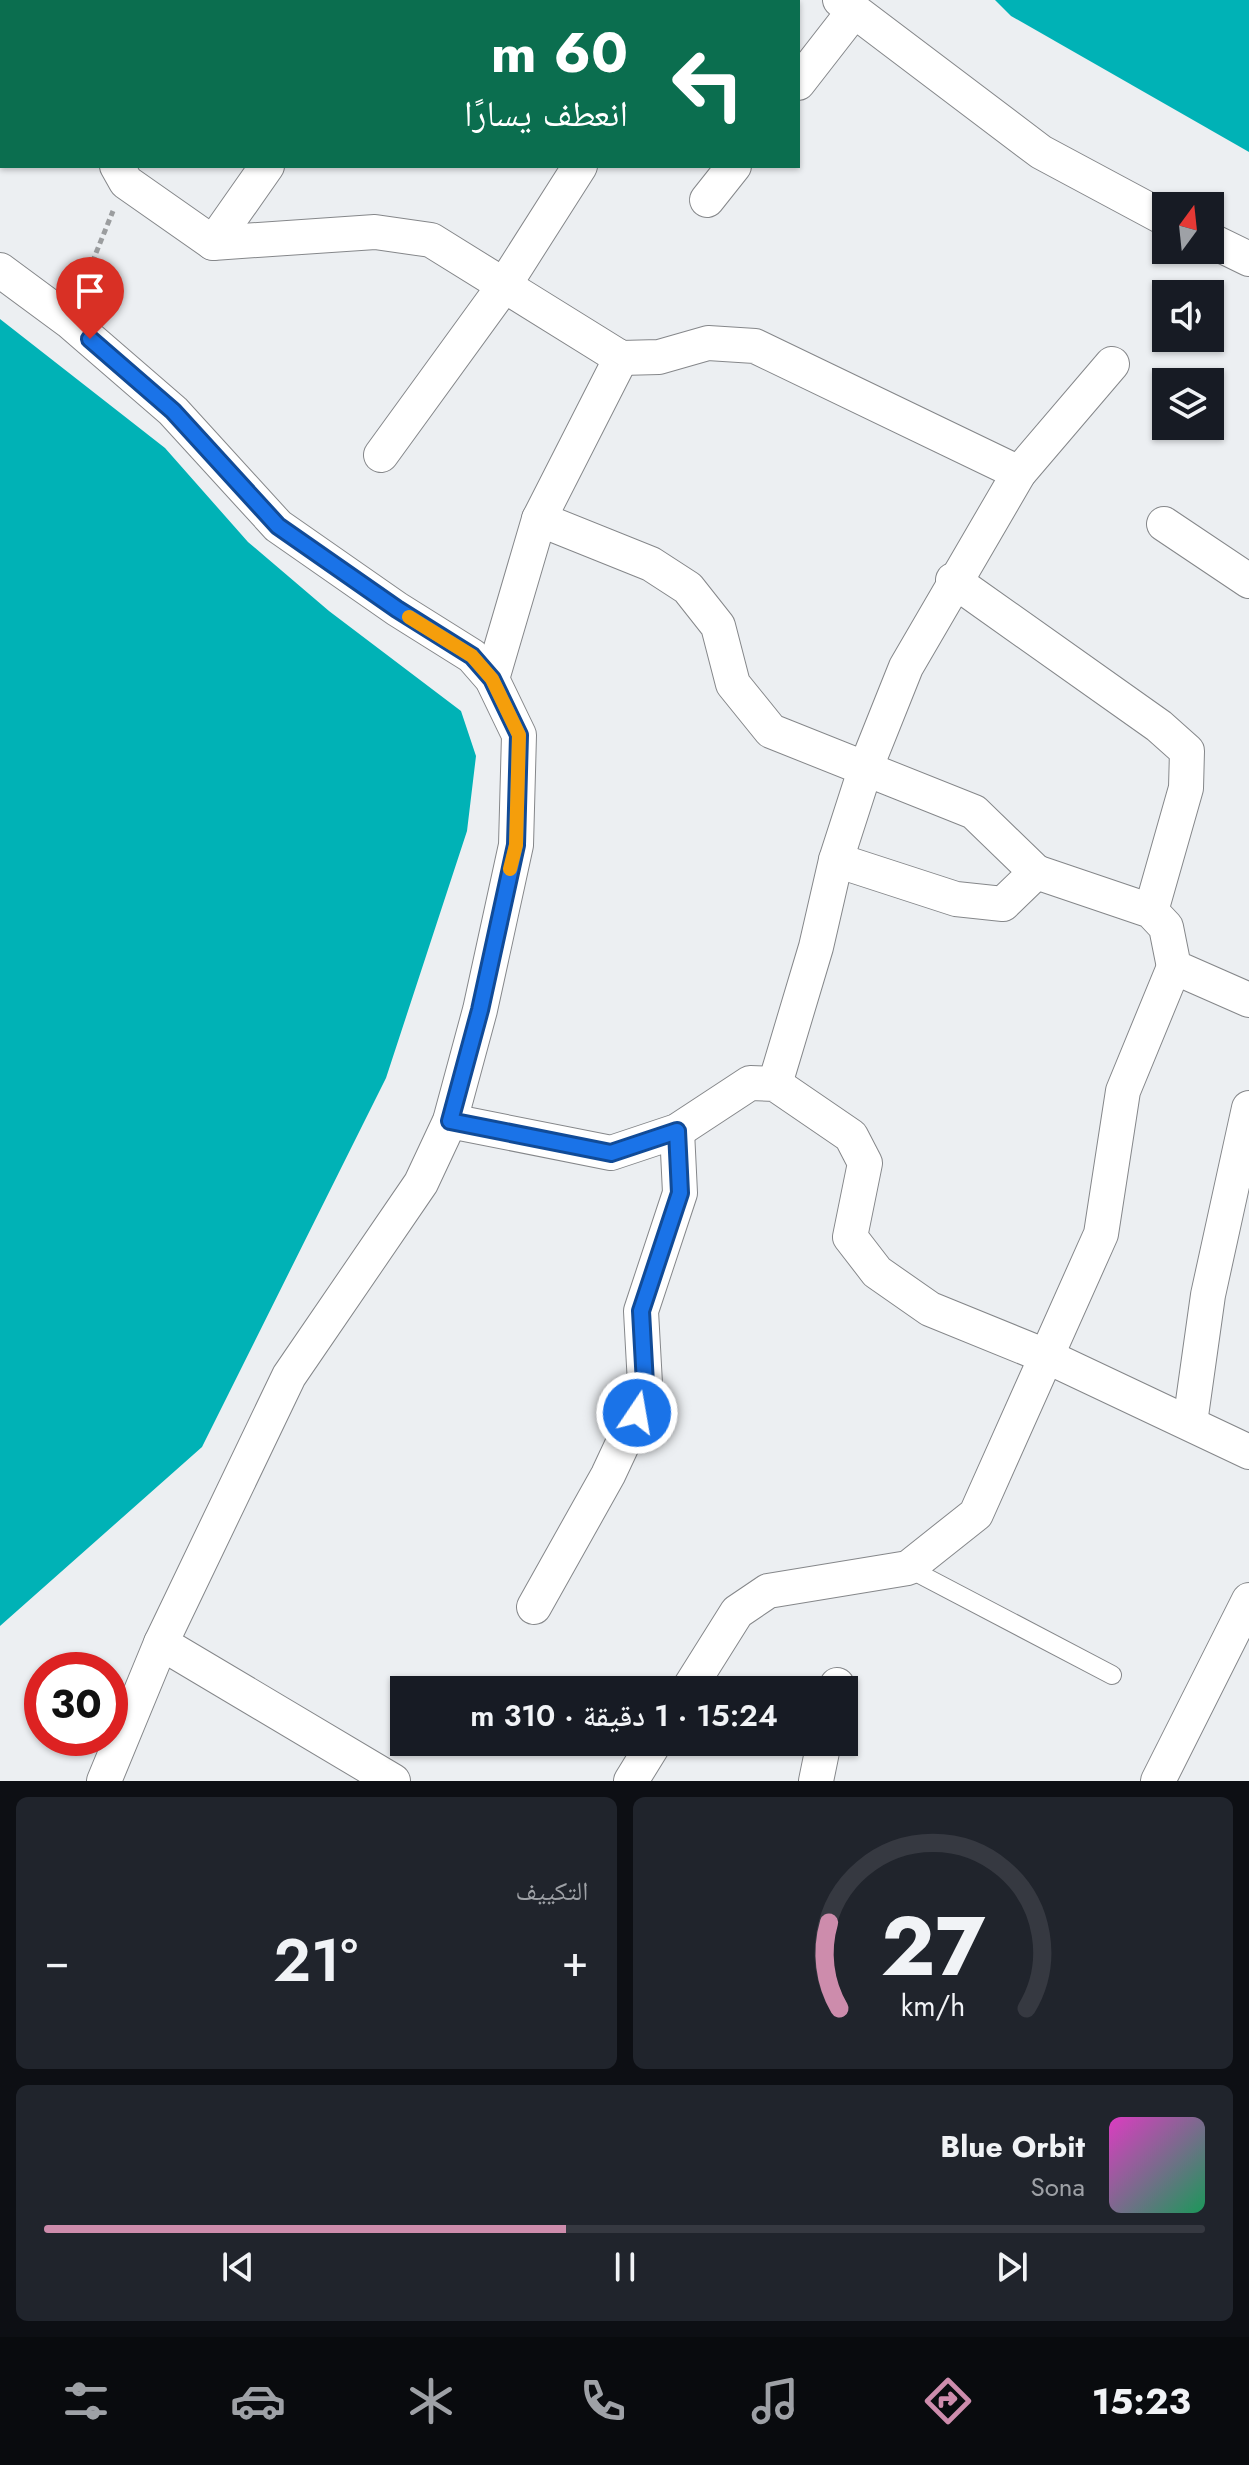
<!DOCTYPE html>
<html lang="ar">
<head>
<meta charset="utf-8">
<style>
	body { margin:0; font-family:Jost,"Noto Naskh Arabic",sans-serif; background:#20242c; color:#f1f3f6; direction:rtl; height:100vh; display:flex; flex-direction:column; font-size:30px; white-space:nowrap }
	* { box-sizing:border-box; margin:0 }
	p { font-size:26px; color:#9ea1a6 }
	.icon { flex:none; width:44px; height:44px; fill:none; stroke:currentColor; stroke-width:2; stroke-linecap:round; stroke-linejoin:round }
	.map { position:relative; height:1781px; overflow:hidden; direction:ltr }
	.details { display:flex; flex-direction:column; gap:16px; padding:16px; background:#0d0f14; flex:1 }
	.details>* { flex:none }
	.guide { position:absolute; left:0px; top:0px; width:800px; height:168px; box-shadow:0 2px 6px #0004; direction:rtl; background:#0b6e4f; color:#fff; overflow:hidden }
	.needle { width:52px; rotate:15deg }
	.tools { position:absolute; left:1152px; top:192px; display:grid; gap:16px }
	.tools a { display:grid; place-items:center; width:72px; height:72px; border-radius:0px; background:#171b24; box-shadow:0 2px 6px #0004; font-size:40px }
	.speed { position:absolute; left:24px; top:1652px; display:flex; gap:16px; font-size:40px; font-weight:700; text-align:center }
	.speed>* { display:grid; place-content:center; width:104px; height:104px; border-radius:50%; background:#171b24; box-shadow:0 2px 6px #0004; line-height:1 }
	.speed .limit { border:12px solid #d22; background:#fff; color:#111 }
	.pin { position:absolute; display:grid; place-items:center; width:68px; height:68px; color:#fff; margin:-82px -34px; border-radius:50% 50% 50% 0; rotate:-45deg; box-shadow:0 0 8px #0007 }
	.pin .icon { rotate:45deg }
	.me { position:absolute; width:88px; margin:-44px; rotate:12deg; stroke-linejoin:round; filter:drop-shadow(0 0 6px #0008) }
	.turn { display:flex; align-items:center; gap:28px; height:168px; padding:0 40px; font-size:36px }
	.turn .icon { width:104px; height:104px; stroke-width:2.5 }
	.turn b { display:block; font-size:56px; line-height:68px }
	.big { font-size:60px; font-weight:600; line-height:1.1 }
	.details .card { flex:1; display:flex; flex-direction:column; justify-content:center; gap:12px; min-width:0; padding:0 28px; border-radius:12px; background:#20242c }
	.details .dial { align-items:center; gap:0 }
	.dial svg { height:208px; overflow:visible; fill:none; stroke:#363941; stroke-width:7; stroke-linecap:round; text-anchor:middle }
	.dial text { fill:#f1f3f6; stroke:none }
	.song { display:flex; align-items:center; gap:24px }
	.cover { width:96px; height:96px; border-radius:12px; background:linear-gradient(135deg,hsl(310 70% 55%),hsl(150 70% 35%)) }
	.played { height:8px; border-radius:4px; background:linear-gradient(90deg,#cd8cac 45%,#363941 45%) }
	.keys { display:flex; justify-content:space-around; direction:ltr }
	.heat { display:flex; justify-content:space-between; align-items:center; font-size:44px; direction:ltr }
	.details .tiles { flex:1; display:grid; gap:16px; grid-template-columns:1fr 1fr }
	.card:last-child { grid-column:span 2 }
	.trip { position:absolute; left:390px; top:1676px; width:468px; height:80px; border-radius:0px; background:#171b24; box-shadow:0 2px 6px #0004; font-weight:600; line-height:80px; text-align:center; direction:rtl }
	.tab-bar { display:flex; height:128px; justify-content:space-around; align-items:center; background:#090b0e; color:#9ea1a6 }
	.tab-bar .icon { width:56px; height:56px }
	.tab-bar .selected { color:#cd8cac }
	.tab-bar b { font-size:36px; color:#f1f3f6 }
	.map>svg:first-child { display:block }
</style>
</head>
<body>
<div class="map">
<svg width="1249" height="1781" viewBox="0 0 1249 1781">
	<rect width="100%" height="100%" fill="#eceff2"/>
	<!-- water -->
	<g fill="#00b2b6">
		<path d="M995 0H1249V152L1011 16Z"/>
		<path d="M0 319 165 448 248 542 329 611 461 711 476 756 467 831 386 1078 202 1447 0 1626Z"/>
	</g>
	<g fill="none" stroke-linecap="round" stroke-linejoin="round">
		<defs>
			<path id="service" d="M908 1568 1112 1675"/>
			<g id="minor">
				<path d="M179 0 181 2"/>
				<path d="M840 0 1041 152 1166 219"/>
				<path d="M0 5 2 6"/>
				<path d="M798 83 854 11"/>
				<path d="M117 166 126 182 213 243 375 232 431 240 621 358 659 357 708 343 755 346 1019 473"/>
				<path d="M707 200 734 166"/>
				<path d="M1210 240 1249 259"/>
				<path d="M213 243 267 166"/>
				<path d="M0 270 69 321 173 411 278 526 397 609 472 656 492 679 519 735 516 845 480 1010 450 1121 421 1183 289 1376 161 1643 104 1781"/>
				<path d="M381 455 503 287 580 166"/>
				<path d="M539 519 651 564 688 588 718 626 733 684 771 731 974 812 1036 872 1003 904 956 899 836 860"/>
				<path d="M1164 524 1249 581"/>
				<path d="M953 580 1159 726 1187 751 1186 788 1151 911"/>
				<path d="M492 679 539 519 621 358"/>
				<path d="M1036 872 1151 911 1166 927 1174 967 1249 1000"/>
				<path d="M775 1084 816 947 836 860 866 767 906 667 1019 473 1112 364"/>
				<path d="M450 1121 611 1153 677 1131 750 1083 775 1084 851 1136 865 1163 850 1237 877 1272 930 1309 1048 1357 1249 1452"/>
				<path d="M1190 1423 1208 1295 1249 1108"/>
				<path d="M534 1607 608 1475 637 1413 645 1384 641 1311 680 1193 677 1131"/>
				<path d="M161 1643 393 1781"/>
				<path d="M688 1690 737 1612 768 1591 908 1568 976 1514 1101 1234 1123 1091 1174 967"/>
				<path d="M835 1690 837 1685"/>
				<path d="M631 1781 655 1742"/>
				<path d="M816 1781 824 1742"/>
				<path d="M1158 1781 1249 1600"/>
			</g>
		</defs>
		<!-- service casing -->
		<use href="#service" stroke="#85878a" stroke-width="20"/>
		<!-- minor casing -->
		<use href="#minor" stroke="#85878a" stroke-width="36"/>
		<!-- path -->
		<path stroke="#9b9d9f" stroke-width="5" stroke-dasharray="6 4" stroke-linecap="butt" d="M81 290 113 211"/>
		<!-- service -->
		<use href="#service" stroke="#fff" stroke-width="18"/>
		<!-- minor -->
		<use href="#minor" stroke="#fff" stroke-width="34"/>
	</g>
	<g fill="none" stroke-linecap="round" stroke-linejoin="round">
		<defs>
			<path id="route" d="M90 339 173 411 278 526 397 609 472 656 492 679 519 735 516 845 480 1010 450 1121 611 1153 677 1131 680 1193 641 1311 645 1384 637 1413"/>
		</defs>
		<!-- route casing -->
		<use href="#route" stroke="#114b97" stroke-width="20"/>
		<!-- route -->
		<use href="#route" stroke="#1a73e8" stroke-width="14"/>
		<!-- slow -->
		<path stroke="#f59e0b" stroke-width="14" d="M409 617 472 656 492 679 519 735 516 845 510 869"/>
	</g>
</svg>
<div class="tools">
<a><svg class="needle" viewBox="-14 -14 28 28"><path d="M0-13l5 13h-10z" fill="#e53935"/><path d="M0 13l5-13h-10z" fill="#9ea1a6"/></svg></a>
<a><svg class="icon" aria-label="sound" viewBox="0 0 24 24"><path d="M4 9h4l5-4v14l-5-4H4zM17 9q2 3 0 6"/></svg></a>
<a><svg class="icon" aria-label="layers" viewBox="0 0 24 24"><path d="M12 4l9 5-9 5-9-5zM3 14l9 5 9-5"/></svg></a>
</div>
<div class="speed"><div class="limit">30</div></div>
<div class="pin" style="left:90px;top:339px;background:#d93025"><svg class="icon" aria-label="arrive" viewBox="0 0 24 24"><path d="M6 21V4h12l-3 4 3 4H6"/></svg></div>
<svg class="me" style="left:637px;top:1413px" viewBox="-20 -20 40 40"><circle r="17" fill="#1a73e8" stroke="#fff" stroke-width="3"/><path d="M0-11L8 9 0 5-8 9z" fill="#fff"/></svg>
<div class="trip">15:24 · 1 دقيقة · 310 m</div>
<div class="guide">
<div class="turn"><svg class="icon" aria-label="left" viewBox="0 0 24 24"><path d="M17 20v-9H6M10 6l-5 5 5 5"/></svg><div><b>60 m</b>انعطف يسارًا</div></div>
</div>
</div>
<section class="details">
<div class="tiles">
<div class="card dial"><svg viewBox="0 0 100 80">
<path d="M14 69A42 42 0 1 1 86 69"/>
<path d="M14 69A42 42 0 0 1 10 36" stroke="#cd8cac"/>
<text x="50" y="56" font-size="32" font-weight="700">27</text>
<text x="50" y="72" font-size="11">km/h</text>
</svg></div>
<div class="card"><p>التكييف</p>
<div class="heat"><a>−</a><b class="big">21°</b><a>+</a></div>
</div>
<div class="card">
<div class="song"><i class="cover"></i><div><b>Blue Orbit</b><p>Sona</p></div></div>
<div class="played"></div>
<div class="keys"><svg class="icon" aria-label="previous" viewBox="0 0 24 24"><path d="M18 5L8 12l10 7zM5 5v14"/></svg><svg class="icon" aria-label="pause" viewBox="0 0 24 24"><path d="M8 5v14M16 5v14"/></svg><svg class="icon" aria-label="next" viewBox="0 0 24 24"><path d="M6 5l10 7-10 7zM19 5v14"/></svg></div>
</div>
</div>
</section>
<nav class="tab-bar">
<b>15:23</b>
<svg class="icon selected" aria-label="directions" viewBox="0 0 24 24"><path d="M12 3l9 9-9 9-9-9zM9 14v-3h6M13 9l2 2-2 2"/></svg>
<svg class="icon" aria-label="music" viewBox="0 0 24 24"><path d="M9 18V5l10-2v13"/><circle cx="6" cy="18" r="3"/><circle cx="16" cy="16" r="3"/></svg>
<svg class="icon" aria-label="phone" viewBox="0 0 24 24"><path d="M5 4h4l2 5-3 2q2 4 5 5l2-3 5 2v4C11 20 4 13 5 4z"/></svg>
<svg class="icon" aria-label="climate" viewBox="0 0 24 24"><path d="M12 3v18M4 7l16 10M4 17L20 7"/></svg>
<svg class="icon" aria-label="car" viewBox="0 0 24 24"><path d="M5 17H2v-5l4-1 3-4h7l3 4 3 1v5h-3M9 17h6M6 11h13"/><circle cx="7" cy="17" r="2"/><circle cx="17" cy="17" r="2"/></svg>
<svg class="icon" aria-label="filters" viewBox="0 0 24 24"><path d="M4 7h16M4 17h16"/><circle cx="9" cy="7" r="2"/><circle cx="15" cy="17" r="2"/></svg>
</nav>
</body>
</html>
